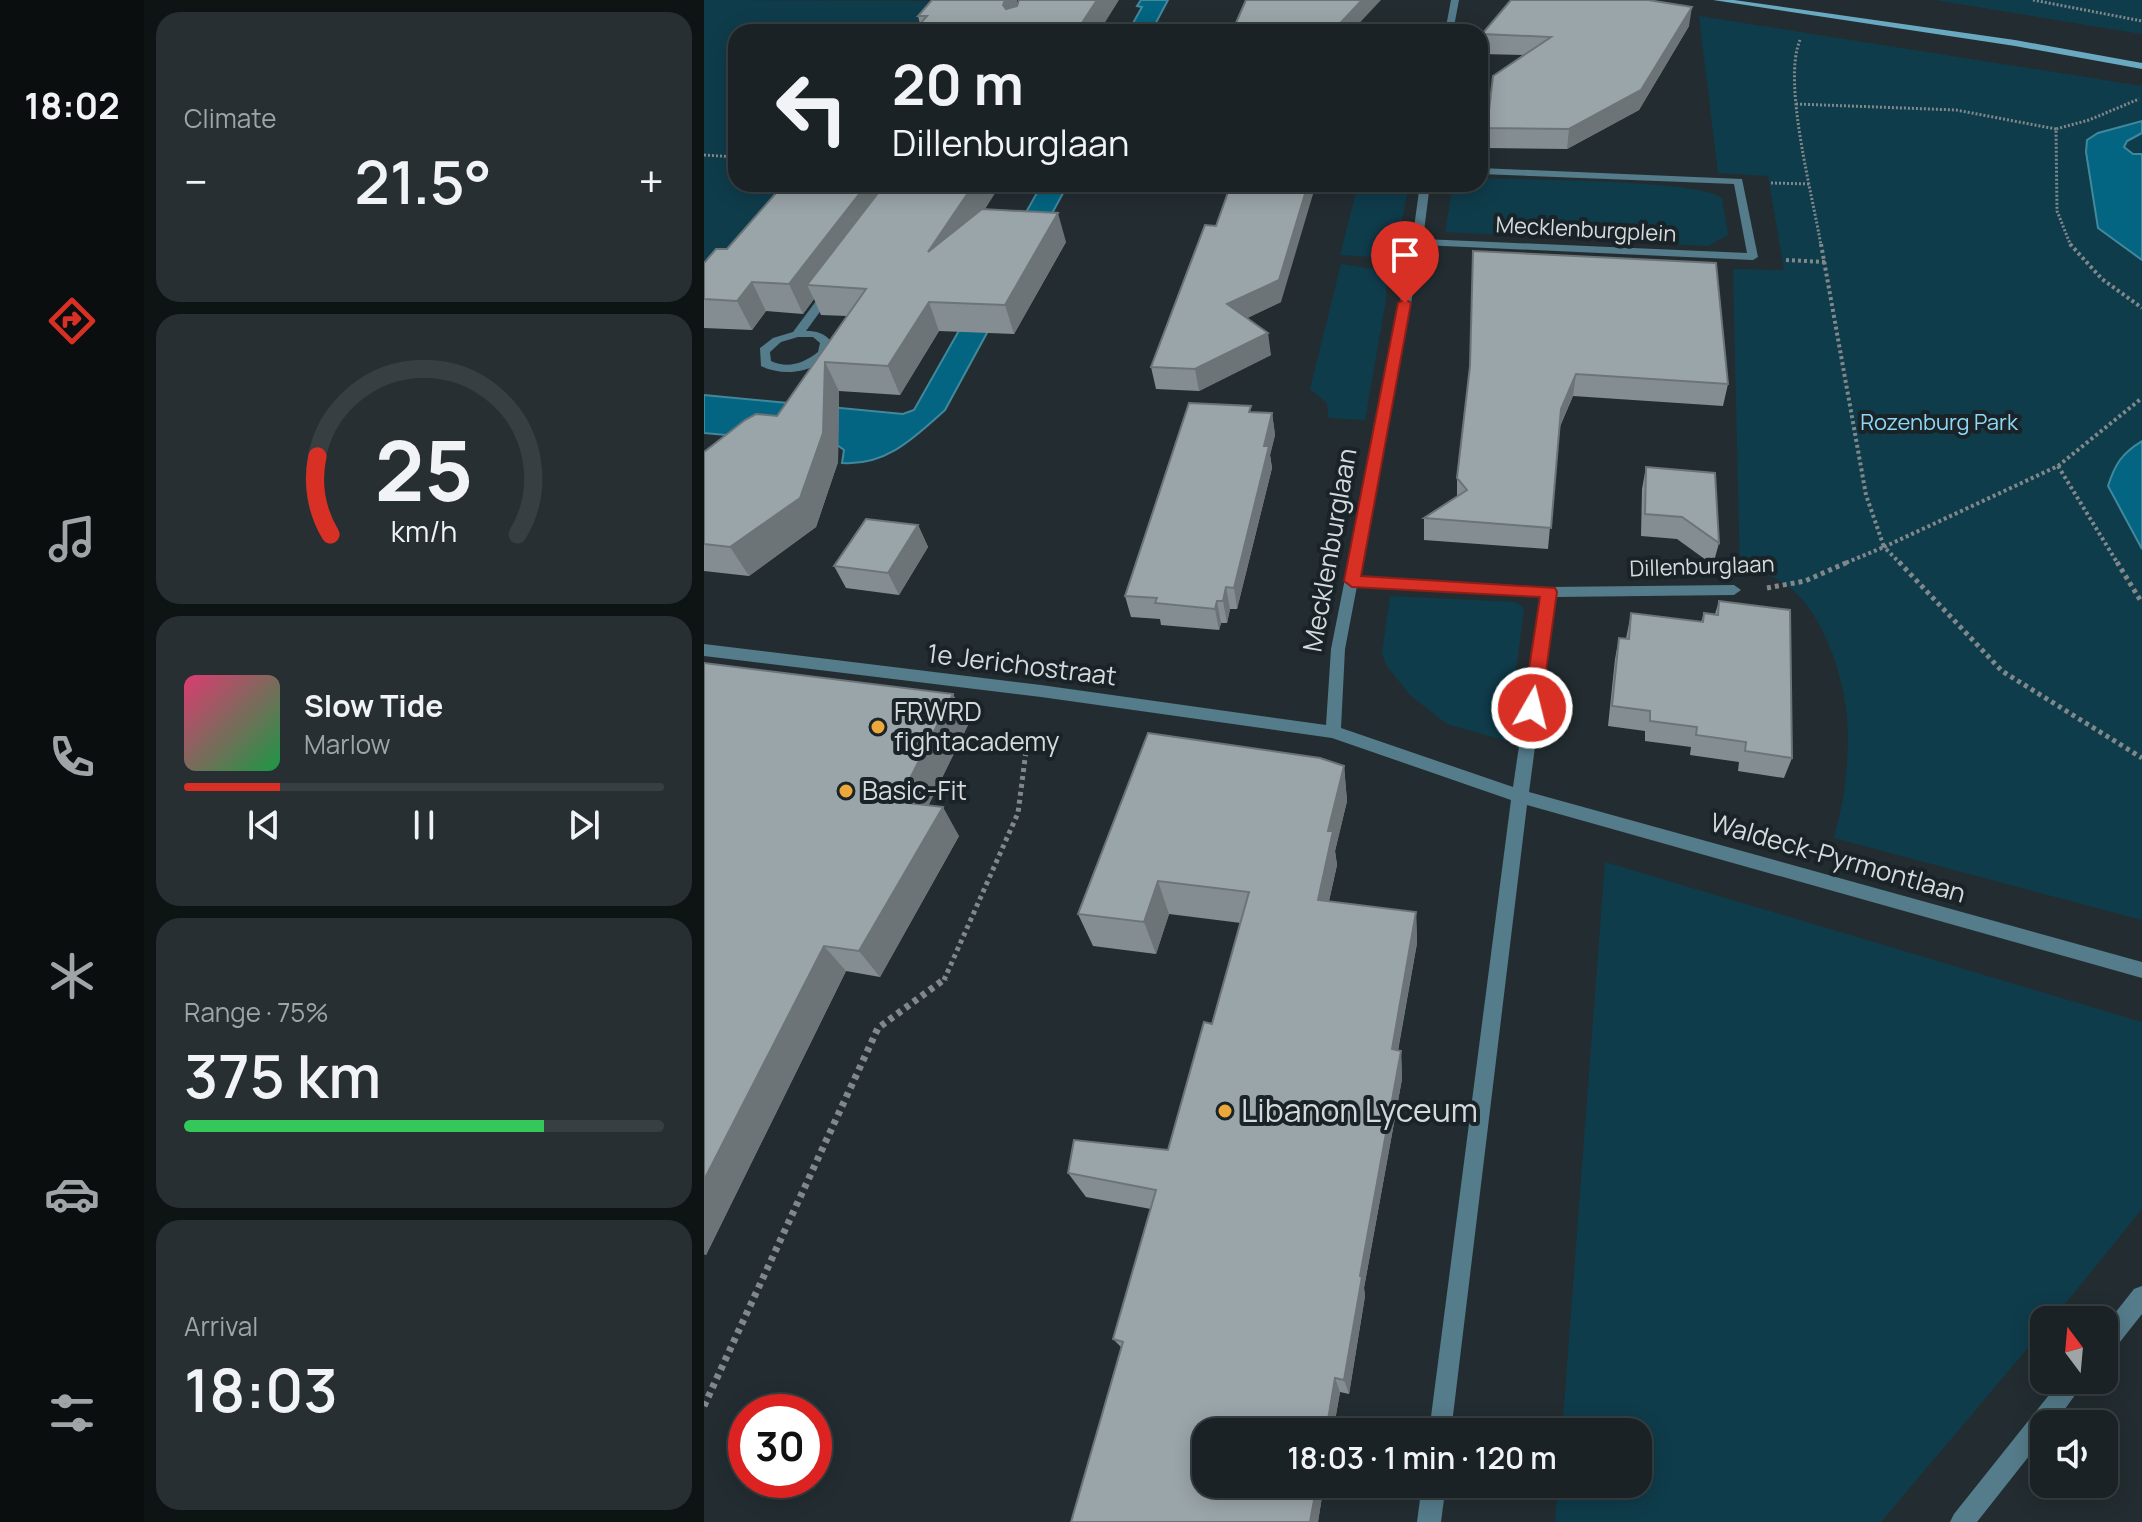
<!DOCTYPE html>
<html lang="en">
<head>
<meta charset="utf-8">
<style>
	body { margin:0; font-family:Manrope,sans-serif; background:#272f32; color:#f1f3f6; height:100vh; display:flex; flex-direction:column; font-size:30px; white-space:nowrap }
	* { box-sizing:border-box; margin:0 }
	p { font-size:26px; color:#9fa4a7 }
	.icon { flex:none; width:44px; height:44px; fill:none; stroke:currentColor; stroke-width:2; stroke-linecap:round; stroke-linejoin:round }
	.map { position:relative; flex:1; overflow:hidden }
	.panel { display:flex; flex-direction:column; gap:12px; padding:12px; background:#0e1314; width:560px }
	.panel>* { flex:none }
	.banner { position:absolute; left:24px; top:24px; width:760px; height:168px; border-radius:24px; box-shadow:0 4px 20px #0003,0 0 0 2px #383f42; background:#1a2225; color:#f1f3f6; overflow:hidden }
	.needle { width:52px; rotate:344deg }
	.buttons { position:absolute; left:1326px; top:1306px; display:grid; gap:16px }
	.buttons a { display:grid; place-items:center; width:88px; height:88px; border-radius:16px; background:#1a2225; box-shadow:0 4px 20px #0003,0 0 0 2px #383f42; font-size:40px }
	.speed { position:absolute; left:24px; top:1394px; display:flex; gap:16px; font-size:40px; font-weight:700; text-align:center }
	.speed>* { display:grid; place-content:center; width:104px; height:104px; border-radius:50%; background:#1a2225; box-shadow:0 4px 20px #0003,0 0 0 2px #383f42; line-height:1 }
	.speed .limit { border:12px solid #d22; background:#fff; color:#111 }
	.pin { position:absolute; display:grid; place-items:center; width:68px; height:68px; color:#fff; margin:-82px -34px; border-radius:50% 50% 50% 0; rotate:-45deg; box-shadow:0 0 8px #0007 }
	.pin .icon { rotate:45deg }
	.me { position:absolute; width:88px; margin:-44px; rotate:8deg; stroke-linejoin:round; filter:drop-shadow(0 0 6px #0008) }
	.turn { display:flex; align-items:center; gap:28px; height:168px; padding:0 32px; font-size:36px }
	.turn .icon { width:104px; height:104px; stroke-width:2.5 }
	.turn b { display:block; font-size:56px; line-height:68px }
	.big { font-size:60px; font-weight:600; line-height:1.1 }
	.panel .card { flex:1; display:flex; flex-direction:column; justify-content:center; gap:12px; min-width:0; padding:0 28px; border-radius:24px; background:#272f32 }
	.panel .dial { align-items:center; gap:0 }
	.dial svg { height:208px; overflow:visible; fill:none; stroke:#383f42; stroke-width:7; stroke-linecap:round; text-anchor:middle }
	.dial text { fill:#f1f3f6; stroke:none }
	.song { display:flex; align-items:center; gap:24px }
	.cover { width:96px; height:96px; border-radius:12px; background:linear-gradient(135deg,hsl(340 70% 55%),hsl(140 70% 35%)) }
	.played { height:8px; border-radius:4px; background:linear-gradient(90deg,#d93025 20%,#383f42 20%) }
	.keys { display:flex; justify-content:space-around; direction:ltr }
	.heat { display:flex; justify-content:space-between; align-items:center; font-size:44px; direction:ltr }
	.charge { height:12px; border-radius:6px; background:linear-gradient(90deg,#34c759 75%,#383f42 0) }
	.trip { position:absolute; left:488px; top:1418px; width:460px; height:80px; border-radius:24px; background:#1a2225; box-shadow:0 4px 20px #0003,0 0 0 2px #383f42; font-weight:600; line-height:80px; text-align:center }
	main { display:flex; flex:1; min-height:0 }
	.tabs { display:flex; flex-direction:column; width:144px; justify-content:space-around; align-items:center; background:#0a0e0f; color:#9fa4a7 }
	.tabs .icon { width:56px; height:56px }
	.tabs .active { color:#d93025 }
	.tabs b { font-size:36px; color:#f1f3f6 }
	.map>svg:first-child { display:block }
</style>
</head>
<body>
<main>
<nav class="tabs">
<b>18:02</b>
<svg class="icon active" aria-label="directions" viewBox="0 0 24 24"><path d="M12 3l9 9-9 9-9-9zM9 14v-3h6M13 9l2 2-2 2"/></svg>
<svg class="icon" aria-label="music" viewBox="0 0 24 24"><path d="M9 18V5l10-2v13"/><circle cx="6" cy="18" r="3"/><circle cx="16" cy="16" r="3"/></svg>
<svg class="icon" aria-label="phone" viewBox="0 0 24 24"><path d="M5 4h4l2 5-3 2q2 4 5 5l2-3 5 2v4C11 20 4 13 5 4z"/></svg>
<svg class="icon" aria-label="climate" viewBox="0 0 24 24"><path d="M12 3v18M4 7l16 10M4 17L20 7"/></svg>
<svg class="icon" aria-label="car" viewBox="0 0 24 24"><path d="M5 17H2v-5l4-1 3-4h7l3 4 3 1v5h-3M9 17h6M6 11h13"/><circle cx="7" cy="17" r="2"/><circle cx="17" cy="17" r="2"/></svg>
<svg class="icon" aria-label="filters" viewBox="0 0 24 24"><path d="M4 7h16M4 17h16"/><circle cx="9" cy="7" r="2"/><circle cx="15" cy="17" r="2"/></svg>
</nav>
<section class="panel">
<div class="card"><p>Climate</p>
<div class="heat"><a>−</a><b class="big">21.5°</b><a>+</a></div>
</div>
<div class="card dial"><svg viewBox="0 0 100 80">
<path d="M14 69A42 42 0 1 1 86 69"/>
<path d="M14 69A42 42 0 0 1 9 39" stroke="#d93025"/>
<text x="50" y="56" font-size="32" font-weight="700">25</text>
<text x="50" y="72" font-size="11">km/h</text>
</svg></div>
<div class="card">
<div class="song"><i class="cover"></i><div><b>Slow Tide</b><p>Marlow</p></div></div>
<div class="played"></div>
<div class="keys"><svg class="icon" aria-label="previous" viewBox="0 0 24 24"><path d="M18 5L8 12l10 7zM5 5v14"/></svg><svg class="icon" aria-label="pause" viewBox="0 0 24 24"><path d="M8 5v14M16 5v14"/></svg><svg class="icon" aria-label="next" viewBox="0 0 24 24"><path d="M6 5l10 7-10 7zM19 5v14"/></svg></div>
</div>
<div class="card"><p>Range · 75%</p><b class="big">375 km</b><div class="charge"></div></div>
<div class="card"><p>Arrival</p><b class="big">18:03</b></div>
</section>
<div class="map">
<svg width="1438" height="1522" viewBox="0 0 1438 1522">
	<rect width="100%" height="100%" fill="#232d31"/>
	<!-- green -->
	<g fill="#0f3c4b">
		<path d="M0 0 245 1 218 32H32V184H90L0 290Z"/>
		<path d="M1231 0H1438V34Z"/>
		<path d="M995 16 1438 86V920L1130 838C1141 799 1146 757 1143 716 1139 670 1113 593 1066 576 1057 573 1045 575 1036 575L1029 269 1080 270 1064 176 1014 173Z"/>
		<path d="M776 178C818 180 993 179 1018 198L1024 235 1004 246 741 232 749 184H776Z"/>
		<path d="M654 184H705L695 235 684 258 636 255Z"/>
		<path d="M637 264 682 271V300L661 420 625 418 623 403 606 389Z"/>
		<path d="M686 596 811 602 820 608 803 741 743 724 706 695 683 666 678 654Z"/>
		<path d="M901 862 1438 1022V1209L1348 1320H1340V1329L1177 1522H851L854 1484H934V1432H858Z"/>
	</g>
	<!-- water -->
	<g fill="#036581" stroke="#42889d" stroke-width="2">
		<path d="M437 0H464L447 32H424L438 7 433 6Z"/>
		<path d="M1438 121V133L1423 141 1420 147 1429 154H1438V260L1394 228 1382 152 1383 140 1394 133Z"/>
		<path d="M338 184H364L241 410C210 438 182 466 138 463L140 450 133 445 0 433V395L199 414 210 410Z"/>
		<path d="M1438 441V549L1404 486C1411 464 1418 453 1438 441Z"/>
	</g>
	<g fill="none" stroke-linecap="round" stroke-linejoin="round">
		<!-- path-far3 -->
		<g stroke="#80888b" stroke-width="3" stroke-dasharray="2 2" stroke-linecap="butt">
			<path d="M1329 0 1438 21"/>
			<path d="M1096 40C1078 83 1109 196 1117 246"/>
			<path d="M1092 104 1252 110 1352 129"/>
			<path d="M0 155 32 157"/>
			<path d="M1067 183 1107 184"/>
			<path d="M1367 246 1353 211 1352 129 1385 120 1435 99"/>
		</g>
		<!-- path-far2 -->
		<g stroke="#80888b" stroke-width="4" stroke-dasharray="3 3" stroke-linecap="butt">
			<path d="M1117 244 1162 495 1180 547 1139 564"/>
			<path d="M1366 244 1398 279 1438 308"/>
			<path d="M1082 260 1121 262"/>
			<path d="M1354 466 1414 564"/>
			<path d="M1197 564 1180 547 1354 466 1438 398"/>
		</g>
		<!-- path-far1 -->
		<g stroke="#80888b" stroke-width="5" stroke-dasharray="4 4" stroke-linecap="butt">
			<path d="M1195 562 1298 671 1438 758"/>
			<path d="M1413 562 1438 603"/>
			<path d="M1063 588 1101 581 1144 562"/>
			<path d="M240 980 314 813 322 751 313 742"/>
		</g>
		<!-- path -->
		<path stroke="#80888b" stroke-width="7" stroke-dasharray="5 5" stroke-linecap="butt" d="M0 1406 174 1028 242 978"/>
		<!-- minor -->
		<g fill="#557c8b" fill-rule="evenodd">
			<path d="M747 0H755L749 32H741Z"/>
			<path d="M776 168 1038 179 1054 257 1049 260 718 245 655 576 845 587 1030 585 1037 590 1030 595 851 597 825 792 1438 962V978L823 805 747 1432H725L807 800 628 738 337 697 0 656V644L337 685 622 725 627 649 708 242 716 184H726L719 239 1043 253 1030 184 776 174ZM653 586 837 597 809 787 637 728 641 649Z"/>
			<path d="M121 289 131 291 102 331C113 331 120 333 128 342 122 373 81 378 57 366L56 348 69 338 89 332ZM94 337H109L116 343 114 352C100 363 84 369 67 361L66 352 77 342Z"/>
			<path d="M1438 1286V1314L1408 1352 1400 1355V1327L1430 1289Z"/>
			<path d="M1357 1380H1382L1350 1424H1340V1437L1273 1522H1246L1250 1514Z"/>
			<path d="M718 1484H742L737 1522H713Z"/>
		</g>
		<!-- secondary -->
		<path fill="#69a9c2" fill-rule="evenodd" d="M1009 0H1030L1311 40 1438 63V69L1311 46Z"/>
	</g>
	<!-- wall -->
	<g fill="#848e92">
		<path d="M314 5 216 24 214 16Z"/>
		<path d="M531 25 647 32H532Z"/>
		<path d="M985 26 935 110 863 149 782 148 783 128 820 55 777 54 778 34Z"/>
		<path d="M281 210 362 242 310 334 235 331 196 395 135 391 134 462 112 527 45 576 0 571V452L73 416 143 316 117 315 110 299 99 314 62 311 48 330 0 328V263L23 249Z"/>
		<path d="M501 225 577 302 543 318 567 355 495 391 452 389 447 367Z"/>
		<path d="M766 367 1024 384 1019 406 869 396 855 429 844 549 720 540V518L753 497V478Z"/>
		<path d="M548 412 568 413 571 435 566 455 568 468 533 609H526L523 623H517L515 630 457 625 456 619 427 617 421 596Z"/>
		<path d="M942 467 1015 543 1009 565 973 539 937 536 938 489Z"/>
		<path d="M214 525 224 547 195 595 142 588 130 566Z"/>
		<path d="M1015 601 1088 758 1080 778 1034 771 1035 762 986 755 987 747 941 741V731L904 726 911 659 915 638 922 639 927 613 997 622 1000 613 1011 614Z"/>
		<path d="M0 663 249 694 264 725 224 806 255 836 176 977 142 971 2 1255 0 1254Z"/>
		<path d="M444 733 616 758 640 766 643 801 631 851 633 865 625 901 712 912 713 943 694 1051H697L698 1079 660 1288 661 1296 645 1394 636 1392 629 1432H502V1484H620L614 1522H367L417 1347 409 1339 447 1209 382 1197 364 1173 370 1140 464 1150 500 1022 508 1024 537 923 465 914 452 954 389 946 374 914Z"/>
	</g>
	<!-- shaded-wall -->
	<g fill="#6c7477">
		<path d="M301 0H313L314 6 306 31 299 5Z"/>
		<path d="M393 0H415L395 32H372Z"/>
		<path d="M658 0H677L647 32H628Z"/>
		<path d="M988 7 985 26 935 110 863 149 865 129Z"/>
		<path d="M163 184H195L103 285 110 299 99 314 85 284Z"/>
		<path d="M270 184H297L235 281 224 252Z"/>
		<path d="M604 184H612L577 302 527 326 523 304Z"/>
		<path d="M354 213 362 242 310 334 301 305Z"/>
		<path d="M48 282 62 311 48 330 33 301Z"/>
		<path d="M225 302 235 331 196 395 184 366Z"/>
		<path d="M564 333 567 355 495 391 491 369Z"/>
		<path d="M121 362 135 391 134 462 112 527 45 576 26 547Z"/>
		<path d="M872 374 869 396 854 430 857 409Z"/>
		<path d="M568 413 571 435 566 455 568 468 533 609 530 588 560 446Z"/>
		<path d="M214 525 224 547 195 595 184 573Z"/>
		<path d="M522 587 526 609 523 623 519 601Z"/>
		<path d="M513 601 517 623 515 630 511 609Z"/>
		<path d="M249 694 264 725 212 831 194 802Z"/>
		<path d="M640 766 643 801 631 851 633 865 618 932 614 900 624 831Z"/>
		<path d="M239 807 255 836 176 977 155 951Z"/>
		<path d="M454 881 465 914 452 954 440 922Z"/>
		<path d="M712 912 713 943 689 1077 688 1049Z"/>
		<path d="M120 946 142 971 2 1255 0 1254V1180Z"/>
		<path d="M697 1051 698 1079 660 1288 661 1296 645 1394 640 1380 656 1276Z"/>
		<path d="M631 1378 636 1392 629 1432H622Z"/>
		<path d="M613 1484H620L614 1522H606Z"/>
	</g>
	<!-- building -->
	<g fill="#9aa5aa" stroke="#6c7477" stroke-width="2">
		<path d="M228 0H301L299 5 302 9 313 6 315 0H393L372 32H209L223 16H214Z"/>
		<path d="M542 0H658L628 32H552L554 26 531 25Z"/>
		<path d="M807 0H944L988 7 937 90 865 129 783 128 789 76 847 37 778 34Z"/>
		<path d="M80 184H163L85 284 48 282 33 301 0 299V263L12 249H23Z"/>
		<path d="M181 184H270L224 252 278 209 354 213 301 305 225 302 184 366 121 362 119 433 96 498 26 547 0 544V452L41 420 52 414 73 416 162 289 103 285Z"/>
		<path d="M527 184H604L575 280 523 304 564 333 491 369 447 367 501 225 512 226Z"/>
		<path d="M769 251 1012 263 1024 384 872 374 857 409 847 528 720 518 763 490 753 478 766 366Z"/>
		<path d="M485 403 547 406 545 412 568 413 560 446H565L530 588 522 587 519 601H513L511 609 451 603 453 598 421 596Z"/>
		<path d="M942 467 1011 473 1015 543 978 517 941 514Z"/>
		<path d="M162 519 214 525 184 573 130 566Z"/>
		<path d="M1015 601 1086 610 1088 758 1041 751 1042 742 992 735 993 727 946 721V711L908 706 915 638 925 639 927 613 999 622 1000 613 1014 615Z"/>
		<path d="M0 663 249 694 194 802 239 807 155 951 120 946 0 1180Z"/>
		<path d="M444 733 616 758 640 766 624 831H629L614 900 712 912 688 1049 697 1051 656 1276 658 1277 640 1380 631 1378 622 1432H502V1484H613L606 1522H367L419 1342 409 1339 452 1190 364 1173 370 1140 464 1150 500 1022 508 1024 545 892 454 881 440 922 374 914Z"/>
	</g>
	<!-- route -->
	<path fill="#d93025" stroke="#8d1f18" stroke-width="2" d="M701 299 707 303 657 576 851 588 853 592 837 708 828 715 819 708 836 597 648 587 640 581 694 303Z"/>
	<!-- markers -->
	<g fill="#eda83b" stroke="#1a2327" stroke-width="3">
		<circle cx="174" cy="727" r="8"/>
		<circle cx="142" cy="791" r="8"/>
		<circle cx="521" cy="1111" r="8"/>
	</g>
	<g text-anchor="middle" stroke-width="8" stroke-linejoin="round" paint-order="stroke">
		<!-- far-street labels -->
		<g font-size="22" fill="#d5dbdd" stroke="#1a2327">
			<text transform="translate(882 229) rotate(3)" y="8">Mecklenburgplein</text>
			<text transform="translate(998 566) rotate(-2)" y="8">Dillenburglaan</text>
		</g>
		<!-- far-park labels -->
		<g font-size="22" fill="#8ed9f6" stroke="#1a2327">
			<text x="1235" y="430">Rozenburg Park</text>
		</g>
		<!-- street labels -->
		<g font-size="26" fill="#d5dbdd" stroke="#1a2327">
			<text transform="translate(626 550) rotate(-80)" y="9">Mecklenburglaan</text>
			<text transform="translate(318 665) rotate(7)" y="9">1e Jerichostraat</text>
			<text transform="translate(1134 858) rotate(16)" y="9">Waldeck-Pyrmontlaan</text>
		</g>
		<!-- poi labels -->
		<g font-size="26" fill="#d5dbdd" stroke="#1a2327" text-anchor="start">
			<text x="190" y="721">FRWRD<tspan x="190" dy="30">fightacademy</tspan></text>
			<text x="158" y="800">Basic-Fit</text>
		</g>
		<!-- near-poi labels -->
		<g font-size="32" fill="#d5dbdd" stroke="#1a2327" text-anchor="start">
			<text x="537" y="1122">Libanon Lyceum</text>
		</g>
	</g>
</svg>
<div class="buttons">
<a><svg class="needle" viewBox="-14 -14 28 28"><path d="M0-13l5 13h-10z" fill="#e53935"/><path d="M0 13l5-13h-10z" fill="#9fa4a7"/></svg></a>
<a><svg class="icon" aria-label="sound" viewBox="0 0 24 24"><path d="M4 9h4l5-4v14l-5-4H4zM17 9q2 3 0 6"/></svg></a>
</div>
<div class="speed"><div class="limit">30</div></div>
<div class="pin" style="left:701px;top:303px;background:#d93025"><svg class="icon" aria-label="arrive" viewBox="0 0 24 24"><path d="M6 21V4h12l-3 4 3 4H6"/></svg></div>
<svg class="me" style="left:828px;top:708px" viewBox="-20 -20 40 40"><circle r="17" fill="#d93025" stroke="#fff" stroke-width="3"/><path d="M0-11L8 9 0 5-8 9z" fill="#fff"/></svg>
<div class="trip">18:03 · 1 min · 120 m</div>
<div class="banner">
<div class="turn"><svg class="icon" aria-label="left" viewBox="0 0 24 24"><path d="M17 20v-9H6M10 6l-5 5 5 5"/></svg><div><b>20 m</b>Dillenburglaan</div></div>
</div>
</div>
</main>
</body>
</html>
